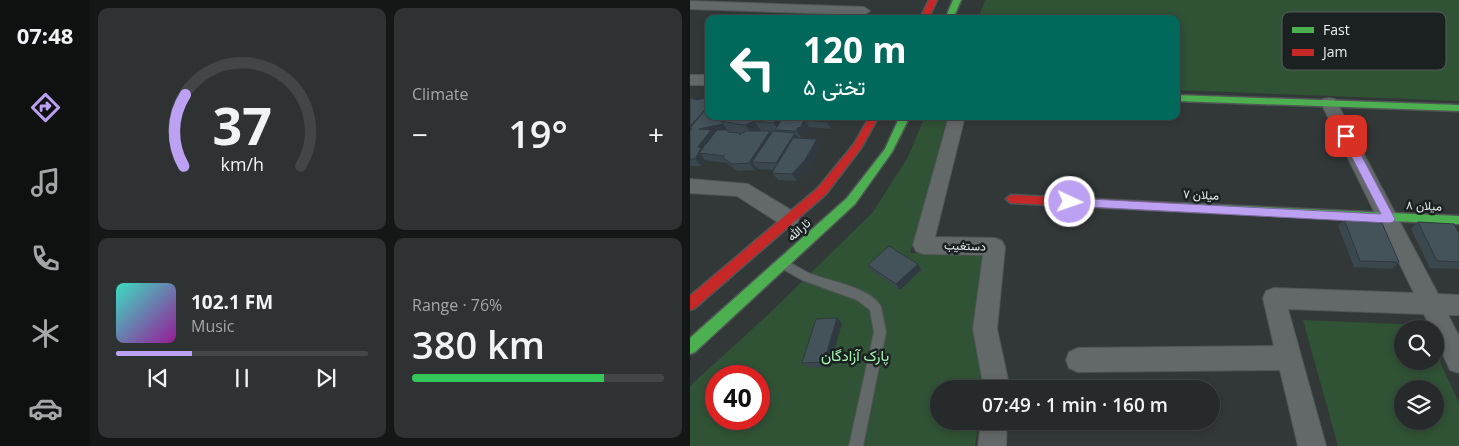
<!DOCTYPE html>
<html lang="en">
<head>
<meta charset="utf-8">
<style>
	body { margin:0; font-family:"Open Sans",Vazirmatn,sans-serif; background:#2e3232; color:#f1f3f6; height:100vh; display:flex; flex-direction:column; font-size:19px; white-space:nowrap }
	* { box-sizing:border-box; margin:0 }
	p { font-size:16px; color:#a4a7a8 }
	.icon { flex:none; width:28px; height:28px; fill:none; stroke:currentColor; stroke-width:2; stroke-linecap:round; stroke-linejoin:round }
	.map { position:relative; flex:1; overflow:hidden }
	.drawer { display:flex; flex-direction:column; gap:8px; padding:8px; background:#151717; width:600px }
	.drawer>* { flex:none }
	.banner { position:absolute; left:15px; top:15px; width:475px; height:105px; border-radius:10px; box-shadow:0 2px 8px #0003,0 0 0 1px #424647; background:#00695c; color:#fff; overflow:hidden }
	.tools { position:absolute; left:704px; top:320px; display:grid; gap:10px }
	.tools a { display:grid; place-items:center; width:50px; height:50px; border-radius:50%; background:#262a2a; box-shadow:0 2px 8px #0003,0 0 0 1px #424647; font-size:25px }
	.speed { position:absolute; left:15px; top:365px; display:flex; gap:10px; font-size:25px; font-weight:700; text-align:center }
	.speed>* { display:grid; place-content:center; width:65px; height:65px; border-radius:50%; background:#262a2a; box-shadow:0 2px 8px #0003,0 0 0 1px #424647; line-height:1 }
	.speed .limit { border:8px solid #d22; background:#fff; color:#111 }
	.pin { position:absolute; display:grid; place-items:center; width:42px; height:42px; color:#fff; margin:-21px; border-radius:10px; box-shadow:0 2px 8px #0006 }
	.me { position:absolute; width:55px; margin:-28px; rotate:93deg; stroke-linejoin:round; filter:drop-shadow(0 0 4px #0008) }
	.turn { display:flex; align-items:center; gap:18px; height:105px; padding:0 15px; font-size:22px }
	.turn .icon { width:65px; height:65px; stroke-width:2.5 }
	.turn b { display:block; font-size:35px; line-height:42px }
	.big { font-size:38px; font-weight:600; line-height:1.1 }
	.drawer .card { flex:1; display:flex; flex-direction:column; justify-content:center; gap:8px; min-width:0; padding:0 18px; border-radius:10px; background:#2e3232 }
	.drawer .dial { align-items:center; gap:0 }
	.dial svg { height:130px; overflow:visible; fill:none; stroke:#424647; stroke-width:7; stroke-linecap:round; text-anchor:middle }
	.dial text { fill:#f1f3f6; stroke:none }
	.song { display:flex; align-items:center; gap:15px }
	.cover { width:60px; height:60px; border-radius:8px; background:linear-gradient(135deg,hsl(170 70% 55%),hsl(300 70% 35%)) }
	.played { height:5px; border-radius:2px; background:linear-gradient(90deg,#bca0f2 30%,#424647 30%) }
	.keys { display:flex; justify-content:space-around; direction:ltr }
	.heat { display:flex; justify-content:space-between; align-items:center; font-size:28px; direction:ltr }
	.charge { height:8px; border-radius:4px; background:linear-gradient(90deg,#34c759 76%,#424647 0) }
	.drawer .tiles { flex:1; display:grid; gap:8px; grid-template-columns:repeat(2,1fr) }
	.trip { position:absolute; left:240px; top:380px; width:290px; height:50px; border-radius:25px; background:#262a2a; box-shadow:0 2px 8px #0003,0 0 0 1px #424647; font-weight:600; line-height:50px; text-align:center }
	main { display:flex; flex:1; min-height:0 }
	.menu { display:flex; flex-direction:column; width:90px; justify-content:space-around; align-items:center; background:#0f1111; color:#a4a7a8 }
	.menu .icon { width:35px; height:35px }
	.menu .active { color:#bca0f2 }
	.menu b { font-size:22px; color:#f1f3f6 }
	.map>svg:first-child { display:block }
</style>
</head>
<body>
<main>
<nav class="menu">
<b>07:48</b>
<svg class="icon active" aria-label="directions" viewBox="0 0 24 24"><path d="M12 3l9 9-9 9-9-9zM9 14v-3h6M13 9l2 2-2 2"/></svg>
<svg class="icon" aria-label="music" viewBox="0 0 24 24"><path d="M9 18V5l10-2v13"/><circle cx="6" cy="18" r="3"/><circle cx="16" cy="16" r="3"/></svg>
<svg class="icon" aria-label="phone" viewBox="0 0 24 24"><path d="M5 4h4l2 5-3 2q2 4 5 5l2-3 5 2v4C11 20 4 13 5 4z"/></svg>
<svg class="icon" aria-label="climate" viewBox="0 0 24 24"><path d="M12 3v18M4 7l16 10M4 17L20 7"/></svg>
<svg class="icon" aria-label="car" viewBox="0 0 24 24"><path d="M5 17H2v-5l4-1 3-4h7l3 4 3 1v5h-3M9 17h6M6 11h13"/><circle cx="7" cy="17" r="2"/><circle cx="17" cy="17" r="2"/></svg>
</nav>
<section class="drawer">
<div class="tiles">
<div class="card dial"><svg viewBox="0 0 100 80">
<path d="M14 69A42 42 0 1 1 86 69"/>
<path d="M14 69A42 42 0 0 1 15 25" stroke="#bca0f2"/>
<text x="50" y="56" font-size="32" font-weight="700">37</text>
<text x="50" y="72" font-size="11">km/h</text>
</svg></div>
<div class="card"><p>Climate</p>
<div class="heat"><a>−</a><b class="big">19°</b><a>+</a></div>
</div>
<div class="card">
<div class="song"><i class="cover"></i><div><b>102.1 FM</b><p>Music</p></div></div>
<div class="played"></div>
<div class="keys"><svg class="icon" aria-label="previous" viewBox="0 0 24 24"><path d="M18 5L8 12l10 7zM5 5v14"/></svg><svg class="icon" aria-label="pause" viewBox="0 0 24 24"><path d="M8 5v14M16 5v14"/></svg><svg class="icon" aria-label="next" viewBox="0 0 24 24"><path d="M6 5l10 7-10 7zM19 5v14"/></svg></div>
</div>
<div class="card"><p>Range · 76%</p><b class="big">380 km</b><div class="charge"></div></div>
</div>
</section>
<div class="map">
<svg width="769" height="446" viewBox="0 0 769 446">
	<rect width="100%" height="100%" fill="#323838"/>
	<!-- green -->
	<g fill="#305235" fill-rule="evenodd">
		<path d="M295 0H769V101L486 90V19H288Z"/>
		<path d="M235 116H258L220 253 295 255 294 389H249V421H289L285 446H0V386L83 310 183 212 218 157ZM26 376H69V419H26Z"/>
		<path d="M613 320 733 325 735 329H712V361H745V351L769 403V446H648ZM712 389H745V421H712Z"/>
	</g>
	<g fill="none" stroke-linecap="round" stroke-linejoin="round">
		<defs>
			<path id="lane" d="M93 259C103 263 111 270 121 274 139 281 182 288 191 307L196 332 173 446H159L184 332 180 310 167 300 112 280 89 267 88 264 89 261Z"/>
			<g id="street">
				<path d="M0 1 174 7 180 11 174 15 0 9Z"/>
				<rect x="0" y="75" width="19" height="10"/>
				<path d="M639 98 645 99 647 103 748 294 769 295V315H758L769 336V373L760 370 745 337V329H741L734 314 598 309 636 446H608L590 370 388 372 379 368 376 360 379 352 388 348 584 346 573 298 576 291 584 288 724 293 631 103 633 99Z"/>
				<path d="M259 116H275L245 237 305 238 312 241 315 247 307 329 320 389H294L283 329 293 255 233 254 226 251 223 245Z"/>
				<path d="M0 179 58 184 106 213 109 219 106 225 99 227 92 225 47 196 0 193Z"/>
				<path d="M291 421H317L316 446H288Z"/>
			</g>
			<g id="fast">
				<path d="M263 0H271L263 19H255Z"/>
				<path d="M486 95 769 105V111L486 101Z"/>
				<path d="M210 116H220L202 152 165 204 5 352 0 354V338L157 198 195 149Z"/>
				<path d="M482 203 769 216V224L482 211 477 207Z"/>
			</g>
			<g id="jam">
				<path d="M239 0H247L238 19H230Z"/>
				<path d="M180 116H189L171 148 136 194 5 308 0 310V296L128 188 164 144Z"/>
				<path d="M321 195 482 203 487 207 482 211 321 203 316 199Z"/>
			</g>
		</defs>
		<!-- lane casing -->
		<use href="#lane" stroke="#505556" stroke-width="2"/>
		<!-- street casing -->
		<use href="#street" stroke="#505556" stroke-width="2"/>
		<!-- fast casing -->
		<use href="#fast" stroke="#505556" stroke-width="3"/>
		<!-- jam casing -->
		<use href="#jam" stroke="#505556" stroke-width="3"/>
		<!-- lane -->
		<use href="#lane" fill="#636869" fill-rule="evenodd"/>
		<!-- street -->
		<use href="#street" fill="#636869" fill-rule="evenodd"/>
		<!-- fast -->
		<use href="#fast" fill="#4caf50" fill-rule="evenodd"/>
		<!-- jam -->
		<use href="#jam" fill="#c62828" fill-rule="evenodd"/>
	</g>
	<!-- wall -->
	<g fill="#3a474d">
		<path d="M0 99 19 116H146L141 129 119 127 116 134 111 135V138H108L131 146 120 167 107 181 88 180 82 173 84 170 68 169 66 167 65 170 48 171 39 165 37 163 15 160 11 166H0Z"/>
		<path d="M654 219 709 262 702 269 664 267 648 226Z"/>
		<path d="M728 222 769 233V269L740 268 721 229Z"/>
		<path d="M228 264 231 270 210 290 182 271 178 265Z"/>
		<path d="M147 318 152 323 140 367 119 368 112 363Z"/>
	</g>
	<!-- shaded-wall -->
	<g fill="#30393f">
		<path d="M16 109 33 124 43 137 14 154 9 153 15 160 11 166 5 159 8 147 6 133 0 126Z"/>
		<path d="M87 116H102L88 130 84 123Z"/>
		<path d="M113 116H119L114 120 119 127 116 134 111 135V138L107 131V128L111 121Z"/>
		<path d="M139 116H146L141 129 137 122Z"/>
		<path d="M64 121 71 131 63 135 55 125Z"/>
		<path d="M80 131 85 139 62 162 66 167 65 170 59 163Z"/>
		<path d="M105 133 110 140 91 170 86 163Z"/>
		<path d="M127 139 131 146 120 167 107 181 102 174Z"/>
		<path d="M228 264 231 270 210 290 206 284Z"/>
		<path d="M147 318 152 323 140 367 134 362Z"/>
	</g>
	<!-- building -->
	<g fill="#44525a" stroke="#30393f">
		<path d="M19 97V116H35L31 121 33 124 9 129 21 130 8 147 11 148 5 159H0V130L2 129H0V128L16 109 0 126V99L1 98 7 100Z"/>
		<path d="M35 116H87L84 123 64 121 55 125 47 124 31 121Z"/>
		<path d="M94 116 102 117 113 116 111 121 114 116H139L137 122 114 120 111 127 107 128V131L85 130Z"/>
		<path d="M27 130H38V132L50 133 49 135 56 131H80L59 163 42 164 33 158 35 156 9 153Z"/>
		<path d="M83 131 105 133 86 163 62 162Z"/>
		<path d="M103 138 127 139 115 160 102 174 82 173Z"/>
		<path d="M654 219 692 223 709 262 670 261Z"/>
		<path d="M728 222 764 224 769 233V262L747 261Z"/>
		<path d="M199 246 228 264 206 284 178 265Z"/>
		<path d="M147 318 134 362 112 363 126 319Z"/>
	</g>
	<!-- route -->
	<path fill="#bca0f2" stroke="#7a689d" d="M656 133 661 136 703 215 705 219 703 222 699 223 380 206 375 202 380 198 691 214 651 136Z"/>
	<g text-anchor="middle" stroke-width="5" stroke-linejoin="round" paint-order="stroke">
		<!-- street labels -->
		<g font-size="12" fill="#e8eff0" stroke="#1b2021">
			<text transform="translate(511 195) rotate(3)" y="4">میلان ۷</text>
			<text transform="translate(734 206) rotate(2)" y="4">میلان ۸</text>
			<text transform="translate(109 230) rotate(-42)" y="4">ثارالله</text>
			<text transform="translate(275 246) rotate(2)" y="4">دستغیب</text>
		</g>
		<!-- near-park labels -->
		<g font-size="15" fill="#a7f7b1" stroke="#1b2021">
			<text x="165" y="361">پارک آزادگان</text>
		</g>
	</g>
	<!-- legend -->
	<rect x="592" y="12" width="164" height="58" rx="8" fill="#1b2021" stroke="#585e5f" stroke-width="1"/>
	<rect x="602" y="27" width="22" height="6" fill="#4caf50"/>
	<rect x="602" y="49" width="22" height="7" fill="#c62828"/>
	<g font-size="14" fill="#e8eff0">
		<text x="633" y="35">Fast</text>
		<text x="633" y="57">Jam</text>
	</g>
</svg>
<div class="tools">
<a><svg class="icon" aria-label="search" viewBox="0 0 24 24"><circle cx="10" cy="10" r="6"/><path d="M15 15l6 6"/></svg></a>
<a><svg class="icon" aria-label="layers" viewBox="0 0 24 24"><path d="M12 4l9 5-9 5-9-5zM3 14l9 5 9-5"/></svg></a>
</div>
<div class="speed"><div class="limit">40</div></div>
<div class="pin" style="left:656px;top:136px;background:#d93025"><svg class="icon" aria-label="arrive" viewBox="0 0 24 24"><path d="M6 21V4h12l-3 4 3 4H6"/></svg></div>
<svg class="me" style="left:380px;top:202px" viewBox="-20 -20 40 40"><circle r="17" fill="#bca0f2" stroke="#fff" stroke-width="3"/><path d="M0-11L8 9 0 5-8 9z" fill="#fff"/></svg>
<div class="trip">07:49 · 1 min · 160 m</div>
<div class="banner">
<div class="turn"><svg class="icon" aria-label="left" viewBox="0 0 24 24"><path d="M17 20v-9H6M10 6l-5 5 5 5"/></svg><div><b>120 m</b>تختی ۵</div></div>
</div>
</div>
</main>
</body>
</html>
